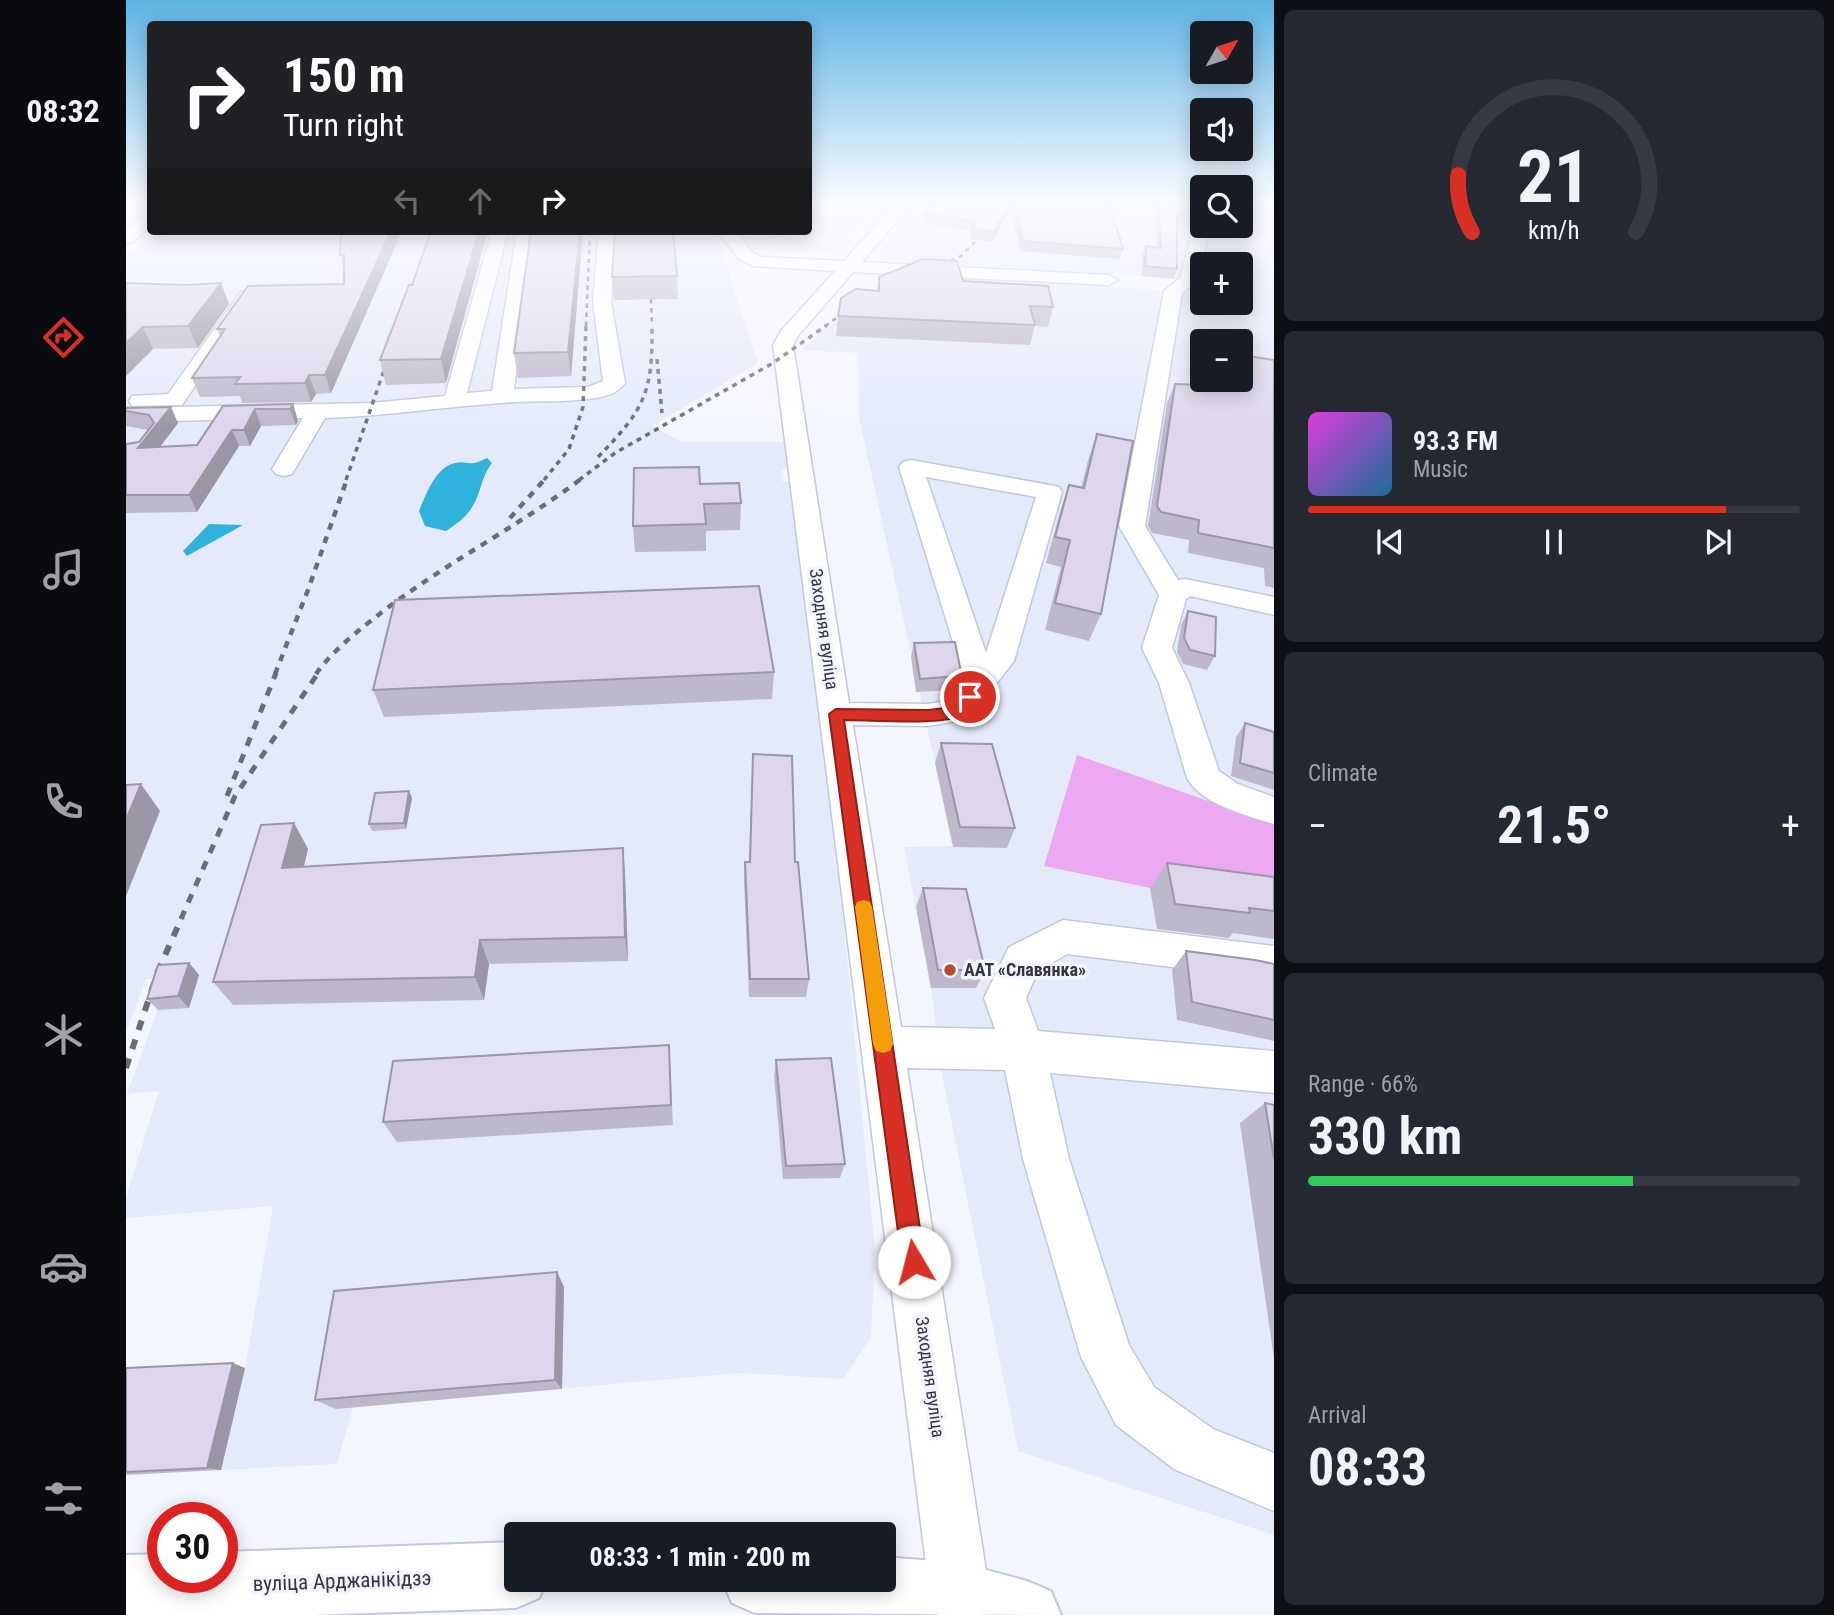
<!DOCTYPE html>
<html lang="en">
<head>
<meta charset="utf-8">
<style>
	body { margin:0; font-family:"Roboto Condensed",sans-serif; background:#242831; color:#f1f3f6; height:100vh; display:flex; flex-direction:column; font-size:26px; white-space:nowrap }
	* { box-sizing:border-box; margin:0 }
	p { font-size:23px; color:#9ea1a6 }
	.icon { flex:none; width:38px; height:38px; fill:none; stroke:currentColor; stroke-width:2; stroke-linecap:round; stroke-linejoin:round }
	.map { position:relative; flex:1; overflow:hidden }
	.details { display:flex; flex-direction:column; gap:10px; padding:10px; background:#0d0f14; width:560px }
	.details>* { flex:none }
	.hud { position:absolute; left:21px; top:21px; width:665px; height:214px; border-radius:7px; box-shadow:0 4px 18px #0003; background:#202124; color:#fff; overflow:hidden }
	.needle { width:46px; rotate:51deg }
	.controls { position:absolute; left:1064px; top:21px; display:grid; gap:14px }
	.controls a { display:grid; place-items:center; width:63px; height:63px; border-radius:7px; background:#171b24; box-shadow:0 4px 18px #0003; font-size:35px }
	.speed { position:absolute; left:21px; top:1502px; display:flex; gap:14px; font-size:35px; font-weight:700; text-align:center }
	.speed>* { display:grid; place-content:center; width:91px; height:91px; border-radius:50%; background:#171b24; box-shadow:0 4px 18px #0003; line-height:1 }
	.speed .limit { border:10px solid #d22; background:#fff; color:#111 }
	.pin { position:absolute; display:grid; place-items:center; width:60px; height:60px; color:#fff; margin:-30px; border:4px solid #fff; border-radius:50%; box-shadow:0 2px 7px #0007 }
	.me { position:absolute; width:77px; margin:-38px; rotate:352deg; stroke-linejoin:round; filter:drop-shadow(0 0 5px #0008) }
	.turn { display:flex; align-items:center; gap:24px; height:147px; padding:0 21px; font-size:32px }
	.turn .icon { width:91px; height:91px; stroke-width:2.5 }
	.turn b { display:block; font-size:49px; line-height:60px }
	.lanes { display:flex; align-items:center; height:66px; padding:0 21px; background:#0003; justify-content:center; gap:35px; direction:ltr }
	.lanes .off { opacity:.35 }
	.big { font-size:52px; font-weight:700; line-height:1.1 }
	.details .card { flex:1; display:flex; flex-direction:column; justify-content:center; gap:10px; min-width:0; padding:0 24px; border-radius:10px; background:#242831 }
	.details .dial { align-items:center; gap:0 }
	.dial svg { height:182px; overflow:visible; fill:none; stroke:#363941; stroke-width:7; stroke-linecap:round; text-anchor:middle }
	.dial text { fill:#f1f3f6; stroke:none }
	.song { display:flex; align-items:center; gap:21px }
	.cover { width:84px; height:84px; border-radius:10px; background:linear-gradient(135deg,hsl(300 70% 55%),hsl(200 70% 35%)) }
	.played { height:7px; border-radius:4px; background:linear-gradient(90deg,#d93025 85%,#363941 85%) }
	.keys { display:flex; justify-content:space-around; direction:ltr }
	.heat { display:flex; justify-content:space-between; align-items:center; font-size:38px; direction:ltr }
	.charge { height:10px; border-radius:5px; background:linear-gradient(90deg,#34c759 66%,#363941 0) }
	.trip { position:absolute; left:378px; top:1522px; width:392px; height:70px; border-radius:7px; background:#171b24; box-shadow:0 4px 18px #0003; font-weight:700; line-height:70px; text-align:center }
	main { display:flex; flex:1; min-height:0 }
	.tab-bar { display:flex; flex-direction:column; width:126px; justify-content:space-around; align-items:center; background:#090b0e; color:#9ea1a6 }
	.tab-bar .icon { width:49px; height:49px }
	.tab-bar .on { color:#d93025 }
	.tab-bar b { font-size:32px; color:#f1f3f6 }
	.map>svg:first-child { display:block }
</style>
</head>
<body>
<main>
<nav class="tab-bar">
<b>08:32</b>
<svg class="icon on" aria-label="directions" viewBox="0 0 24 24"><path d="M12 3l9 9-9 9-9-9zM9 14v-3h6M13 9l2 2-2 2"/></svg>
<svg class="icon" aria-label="music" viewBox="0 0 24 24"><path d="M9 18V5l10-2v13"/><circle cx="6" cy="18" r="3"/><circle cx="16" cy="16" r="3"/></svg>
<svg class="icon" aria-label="phone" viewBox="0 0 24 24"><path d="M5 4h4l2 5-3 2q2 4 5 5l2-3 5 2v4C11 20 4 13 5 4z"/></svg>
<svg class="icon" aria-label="climate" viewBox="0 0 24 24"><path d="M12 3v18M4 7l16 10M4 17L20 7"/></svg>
<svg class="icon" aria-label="car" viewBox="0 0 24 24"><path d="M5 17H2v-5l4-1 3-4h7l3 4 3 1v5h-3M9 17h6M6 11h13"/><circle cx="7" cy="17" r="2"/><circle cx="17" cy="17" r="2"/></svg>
<svg class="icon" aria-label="filters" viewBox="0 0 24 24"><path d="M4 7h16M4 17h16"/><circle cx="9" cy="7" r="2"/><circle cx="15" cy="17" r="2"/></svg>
</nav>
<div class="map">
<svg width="1148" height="1615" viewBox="0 0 1148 1615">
	<rect width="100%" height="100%" fill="#f4f6ff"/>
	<!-- built -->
	<g fill="#e5eafb" fill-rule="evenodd">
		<path d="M683 203H748L702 254 619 247 606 231H682Z"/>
		<path d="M793 203H1076V226H1115V208L1148 211V824L951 756 918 865 1024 888 1148 905V1535L892 1451 816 1075 805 988 778 847 827 846 733 417V353L675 350 713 317 804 275 1061 292 1070 285 1048 279 997 274 759 260 753 250ZM1076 264H1115V303H1076ZM1076 341H1115V380H1076Z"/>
		<path d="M33 231H589L632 363 526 426 556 442H659L664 466 655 471 656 481 664 482 708 820 749 1250 745 1337 717 1379 613 1373 227 1407 211 1464 95 1470 119 1368 147 1206 0 1218V1197L33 1091 1 1094 43 978 20 979 0 1033V420L221 418 223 406 0 410V304L62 296 76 282 0 281V257Z"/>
	</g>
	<!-- forest -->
	<path fill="#eca8f1" d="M951 755 1148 824V905L1024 888 918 866Z"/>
	<!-- water -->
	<g fill="#2fb2dc">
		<path d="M361 458 366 463C355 476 355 495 345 509 339 518 329 525 320 531L299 526 293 511C300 494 310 467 329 463 343 460 342 468 361 458Z"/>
		<path d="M83 524 117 525 61 556 57 551Z"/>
	</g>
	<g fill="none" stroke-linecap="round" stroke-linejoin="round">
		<defs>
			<g id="minor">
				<path d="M770 203H786L736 262 983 275 992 280 983 285 727 272 671 337 667 345 723 703 802 704 822 701 839 681 773 467 777 462 785 460 924 485 933 487 936 492 888 661 843 719 802 726 727 725 775 1027 869 1029 858 998 883 947 937 920 1148 946V983L1135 978 941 954 912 971 900 998 912 1031 1148 1051V1093L924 1073 943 1159 1003 1345 1028 1387 1087 1429 1148 1453V1511L1048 1469 990 1425 955 1357 897 1159 879 1070 781 1068 864 1596 856 1615H812L804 1596 647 345 655 331 709 271 627 266 614 260 591 231H608L626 252 636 257 718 261ZM800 477 910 497 860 653Z"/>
				<path d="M1064 203H1076V226L1084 227 1071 281 1056 293 1019 526 1052 580 1059 579 1148 597V615L1064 596 1060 599 1046 648 1063 683 1093 771 1112 784 1148 797V824C1120 815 1076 805 1061 778L1033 683 1016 648 1033 595 993 526 1038 291 1054 278 1068 227Z"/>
				<path d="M366 231H382L341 393 366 391 391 231H407L388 389 462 387 477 381 467 302 473 231H489L485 302 499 383C491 395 474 398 461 399 432 403 403 400 375 403 316 407 259 416 199 418L166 474 158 476 150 474 146 469 177 418 0 422V408L245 403 319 396Z"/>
				<path d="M610 231H657L655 234 632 239 612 234Z"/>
				<path d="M121 291 130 296 56 405 6 406 3 401 6 396 42 394 115 292Z"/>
			</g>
			<g id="major">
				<path d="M24 214V227L6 242 0 243V229Z"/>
				<path d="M390 1542V1580H421L413 1598 390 1608 185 1615H0V1555L37 1554V1577H96V1552Z"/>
				<path d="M758 1557 834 1563 901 1581 925 1591 935 1615 629 1613 606 1603 596 1580H758Z"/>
			</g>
		</defs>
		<!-- minor casing -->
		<use href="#minor" stroke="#c1c7dc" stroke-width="3"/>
		<!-- major casing -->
		<use href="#major" stroke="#c1c7dc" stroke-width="4"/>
		<!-- minor -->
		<use href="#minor" fill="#fff" fill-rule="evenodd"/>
		<!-- major -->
		<use href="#major" fill="#fff" fill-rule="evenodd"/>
		<!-- rail-far4 -->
		<g stroke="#6b6d76" stroke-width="2.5" stroke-dasharray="4.5 4.5" stroke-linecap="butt">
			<path d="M808 268 835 256 851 240"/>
			<path d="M525 299 526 326"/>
			<path d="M460 326 464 231"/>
			<path d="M699 326 729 305"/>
		</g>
		<!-- rail-far3 -->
		<g stroke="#6b6d76" stroke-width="3.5" stroke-dasharray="5 5" stroke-linecap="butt">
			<path d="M531 359 536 413"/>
			<path d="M472 457C519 409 527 392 526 325"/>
			<path d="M220 480 264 353"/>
			<path d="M418 480 443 449 457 407 460 325"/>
			<path d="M453 480 489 453 647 363 701 325"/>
		</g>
		<!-- rail-far2 -->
		<g stroke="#6b6d76" stroke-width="4.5" stroke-dasharray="7 7" stroke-linecap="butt">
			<path d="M384 518 419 479"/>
			<path d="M149 674 182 590 221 479"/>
			<path d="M190 674C207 650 233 630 256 612 320 563 391 527 455 479"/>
		</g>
		<!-- rail-far1 -->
		<g stroke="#6b6d76" stroke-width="5" stroke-dasharray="9 9" stroke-linecap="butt">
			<path d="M101 796 150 673"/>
			<path d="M55 919 109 796 192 673"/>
		</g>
		<!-- rail -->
		<path stroke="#6b6d76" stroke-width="6" stroke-dasharray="10 10" stroke-linecap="butt" d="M0 1068 32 971 56 917"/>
	</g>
	<!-- wall -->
	<g fill="#beb8cb">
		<path d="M807 203H983L997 249 993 259 895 251 884 209 866 242 844 239 846 231 797 223 798 214Z"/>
		<path d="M1016 203H1057L1055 208 1056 216 1052 226 1051 225V269L1048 279 1016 276V256L1020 246 1031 247 1028 206Z"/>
		<path d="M215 231H276L205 393 190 394 185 402 116 403 114 396 74 397 66 378 94 337 91 329 218 284V269L214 255Z"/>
		<path d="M305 231 320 383 260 385 254 360 286 285Z"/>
		<path d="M405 231H457L445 376 392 378 388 353Z"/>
		<path d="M551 276 552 299 488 300 486 277Z"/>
		<path d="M753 277 837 281 927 307 922 327 909 326 904 345 710 336 712 316 751 290Z"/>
		<path d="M0 283 60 285 95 283 103 304 72 348 27 349 0 376Z"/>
		<path d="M1148 360V588L1139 586 1138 568 1062 553 1063 540 1026 533 1022 526 1041 403 1049 384 1071 385 1074 380 1075 368 1076 365V380Z"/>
		<path d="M167 404 172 421 170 425 135 426 124 446H113L71 512 0 513V444L13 442 22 430 0 426V408L52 423 34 447 71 445 97 406Z"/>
		<path d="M971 434 975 614 963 641 919 630 935 567 920 563 934 512 943 485 955 488 962 460Z"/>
		<path d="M574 484 615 503 614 530 580 531V551L509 552 507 526Z"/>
		<path d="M1062 611 1089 656 1081 670 1057 664 1051 652 1055 625Z"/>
		<path d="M788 643 835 672 831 686 828 690 790 692 785 657Z"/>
		<path d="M648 672 646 699 258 717 247 690Z"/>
		<path d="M1119 723 1148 732V790L1105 776 1110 737Z"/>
		<path d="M815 743 889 828 881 848 827 847 809 763Z"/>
		<path d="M627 754 669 862 683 979 680 997H623L618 881 619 862H623Z"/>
		<path d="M286 798 280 829 246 831 243 824Z"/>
		<path d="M168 823 182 849 178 867 497 848 499 874 502 961 363 964 358 1000 107 1005 87 982Z"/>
		<path d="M1041 863 1148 877V939L1107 933 1103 938 1031 929 1024 888Z"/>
		<path d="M797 888 859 970 850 988H805L790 907Z"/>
		<path d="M1060 951 1148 964V1041L1051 1020 1046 970Z"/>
		<path d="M63 963 73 975 63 1008 32 1010 21 999Z"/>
		<path d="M543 1045 547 1125 271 1142 257 1122Z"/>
		<path d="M650 1060 719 1164 714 1178 657 1179 648 1076Z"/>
		<path d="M1139 1103 1148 1105V1359L1114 1123Z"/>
		<path d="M431 1272 438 1287 436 1389 210 1409 189 1400Z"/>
		<path d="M0 1368H119L95 1470 0 1475Z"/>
	</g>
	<!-- shaded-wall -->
	<g fill="#9b96a5">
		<path d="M884 203H886L884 209 866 242 868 232Z"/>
		<path d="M265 231H276L205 393 199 375Z"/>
		<path d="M353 231H362L320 383 315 359Z"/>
		<path d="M454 231H457L445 376 442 352Z"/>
		<path d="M95 283 103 304 72 348 62 326Z"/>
		<path d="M17 327 27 349 0 376V343Z"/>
		<path d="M183 375 190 394 185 402 179 383Z"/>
		<path d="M167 404 172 421 170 425 164 409Z"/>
		<path d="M45 407 52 423 20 465 12 448Z"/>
		<path d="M129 409 135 426 124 446 118 430Z"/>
		<path d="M106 430 113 446 71 512 63 495Z"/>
		<path d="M835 672 831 686 828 690 832 676Z"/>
		<path d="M15 784 34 811 0 896V820Z"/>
		<path d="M283 791 286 798 280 829 278 823Z"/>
		<path d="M168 823 182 849 171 893 156 868Z"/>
		<path d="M497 848 499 874 502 961 499 937Z"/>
		<path d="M354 940 363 964 358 1000 349 977Z"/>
		<path d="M63 963 73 975 63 1008 52 996Z"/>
		<path d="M431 1272 438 1287 436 1389 429 1380Z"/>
		<path d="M107 1363 119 1368 95 1470 81 1468Z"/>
	</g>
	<!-- building -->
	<g fill="#ddd6ec" stroke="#9b96a5" stroke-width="2">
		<path d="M807 203H884L868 232 846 229 851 221 798 214Z"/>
		<path d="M888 203H983L997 249 897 241Z"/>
		<path d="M1032 203H1054L1056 216H1051V269L1019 266 1020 246 1035 248Z"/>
		<path d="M215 231H265L199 375H183L179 383 109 384 114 377 66 378 99 329H91L122 286 218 284V255H214Z"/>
		<path d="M305 231H353L315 359 254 360 283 285H286Z"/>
		<path d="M405 231H454L442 352 388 353Z"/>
		<path d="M489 231H547L551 276 486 277Z"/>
		<path d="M797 259 831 261 837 281 922 286 927 307 904 306 909 325 712 316 715 298 730 289 753 291V277Z"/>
		<path d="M0 283 60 285 95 283 62 326 17 327 0 343Z"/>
		<path d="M1115 355 1148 360V548L1072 533 1073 520 1035 512 1031 506 1049 384 1075 385 1076 379 1115 380Z"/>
		<path d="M167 404 164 409H129L118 430H106L63 495H0V444L13 442 28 423 23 415 0 411V408L45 407 12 448 71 445 97 406Z"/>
		<path d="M971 434 1007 441 975 614 929 603 944 540 929 537 943 485 958 488Z"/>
		<path d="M573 467 574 484 613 483 615 503 578 504 580 524 507 526 508 468Z"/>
		<path d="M633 586 648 672 247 690 269 600Z"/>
		<path d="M1062 611 1090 617 1089 656 1064 650 1058 638Z"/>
		<path d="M829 642 835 672 832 676 794 679 788 643Z"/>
		<path d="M1119 723 1148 732V773L1114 763Z"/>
		<path d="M815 743 866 744 889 828 834 827Z"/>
		<path d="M627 754 666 756 669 862H672L683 979H624L619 862H624Z"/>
		<path d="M15 784 0 820V785Z"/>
		<path d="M283 791 278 823 243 824 249 793Z"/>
		<path d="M168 823 156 868 497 848 499 937 354 940 349 977 87 982 135 825Z"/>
		<path d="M1041 863 1148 877V911L1123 908 1124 913 1049 904Z"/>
		<path d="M797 888 840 889 859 970H812Z"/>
		<path d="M1060 951 1129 960 1148 964V1020L1066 1002Z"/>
		<path d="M63 963 52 996 21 999 32 965Z"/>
		<path d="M543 1045 545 1105 257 1122 267 1061Z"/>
		<path d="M705 1058 719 1164 660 1166 650 1060Z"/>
		<path d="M1139 1103 1148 1105V1159Z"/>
		<path d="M431 1272 429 1380 189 1400 208 1291Z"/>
		<path d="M107 1363 81 1468 0 1472V1368Z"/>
	</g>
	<!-- sky -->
	<linearGradient id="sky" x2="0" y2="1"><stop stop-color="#5eb3e3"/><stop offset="0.47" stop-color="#fafbff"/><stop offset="1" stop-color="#fafbff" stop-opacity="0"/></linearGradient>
	<rect width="1148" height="430" fill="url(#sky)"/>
	<!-- route -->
	<path fill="#d93025" stroke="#8d1f18" stroke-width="2" d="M844 692 851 697C847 702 842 712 837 715 818 726 742 720 718 720L799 1262 796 1270 788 1274 779 1270 776 1262 703 714 710 709 802 710 828 707 838 694Z"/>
	<!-- slow -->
	<path fill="#f59e0b" d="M738 900 744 902 746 907 767 1044 764 1051 757 1053 750 1051 747 1044 729 907 731 902Z"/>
	<!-- markers -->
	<circle fill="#b54d2a" stroke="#f4f6ff" stroke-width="2.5" cx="824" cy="970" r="7"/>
	<g text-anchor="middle" stroke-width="7" stroke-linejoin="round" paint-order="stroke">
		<!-- street labels -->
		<g font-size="18" fill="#353740" stroke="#f4f6ff">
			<text transform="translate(698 629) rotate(82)" y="6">Заходняя вуліца</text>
			<text transform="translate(804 1377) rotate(82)" y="6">Заходняя вуліца</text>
		</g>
		<!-- poi labels -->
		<g font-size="18" font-weight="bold" fill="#353740" stroke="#f4f6ff" text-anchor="start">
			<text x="838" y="976">ААТ «Славянка»</text>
		</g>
		<!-- near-street labels -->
		<g font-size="21" fill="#353740" stroke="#f4f6ff">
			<text transform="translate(216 1581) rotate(-2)" y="7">вуліца Арджанікідзэ</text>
		</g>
	</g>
</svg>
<div class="controls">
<a><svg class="needle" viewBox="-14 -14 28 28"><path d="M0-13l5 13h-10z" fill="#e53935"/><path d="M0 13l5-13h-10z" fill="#9ea1a6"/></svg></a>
<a><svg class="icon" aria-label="sound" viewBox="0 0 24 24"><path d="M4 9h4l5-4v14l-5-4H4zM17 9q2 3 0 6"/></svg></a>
<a><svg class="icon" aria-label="search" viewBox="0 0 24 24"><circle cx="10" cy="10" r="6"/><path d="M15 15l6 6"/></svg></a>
<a>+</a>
<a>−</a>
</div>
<div class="speed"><div class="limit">30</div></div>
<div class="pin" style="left:844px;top:697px;background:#d93025"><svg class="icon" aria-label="arrive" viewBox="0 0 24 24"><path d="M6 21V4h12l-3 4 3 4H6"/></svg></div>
<svg class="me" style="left:788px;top:1262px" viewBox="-20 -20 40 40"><circle r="19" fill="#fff"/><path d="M0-13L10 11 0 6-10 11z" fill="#d93025"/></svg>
<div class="trip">08:33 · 1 min · 200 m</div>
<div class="hud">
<div class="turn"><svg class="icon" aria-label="right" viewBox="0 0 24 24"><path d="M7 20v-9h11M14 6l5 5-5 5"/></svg><div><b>150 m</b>Turn right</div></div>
<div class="lanes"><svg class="icon off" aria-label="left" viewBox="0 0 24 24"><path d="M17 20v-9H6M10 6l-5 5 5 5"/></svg><svg class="icon off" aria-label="ahead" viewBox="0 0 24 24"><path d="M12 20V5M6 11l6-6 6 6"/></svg><svg class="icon" aria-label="right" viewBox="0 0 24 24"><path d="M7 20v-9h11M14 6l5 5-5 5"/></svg></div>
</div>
</div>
<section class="details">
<div class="card dial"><svg viewBox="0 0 100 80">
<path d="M14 69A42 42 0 1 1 86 69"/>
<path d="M14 69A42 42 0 0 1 8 44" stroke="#d93025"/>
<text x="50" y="56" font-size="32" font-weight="700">21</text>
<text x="50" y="72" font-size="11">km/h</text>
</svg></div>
<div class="card">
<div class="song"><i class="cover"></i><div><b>93.3 FM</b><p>Music</p></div></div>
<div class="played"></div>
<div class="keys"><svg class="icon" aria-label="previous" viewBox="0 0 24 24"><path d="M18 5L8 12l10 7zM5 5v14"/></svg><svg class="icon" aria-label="pause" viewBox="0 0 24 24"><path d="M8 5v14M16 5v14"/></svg><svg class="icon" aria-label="next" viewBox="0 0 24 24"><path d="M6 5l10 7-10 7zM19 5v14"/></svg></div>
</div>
<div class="card"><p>Climate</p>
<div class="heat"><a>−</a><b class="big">21.5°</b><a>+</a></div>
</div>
<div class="card"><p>Range · 66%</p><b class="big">330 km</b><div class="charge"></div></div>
<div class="card"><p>Arrival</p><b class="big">08:33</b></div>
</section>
</main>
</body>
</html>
